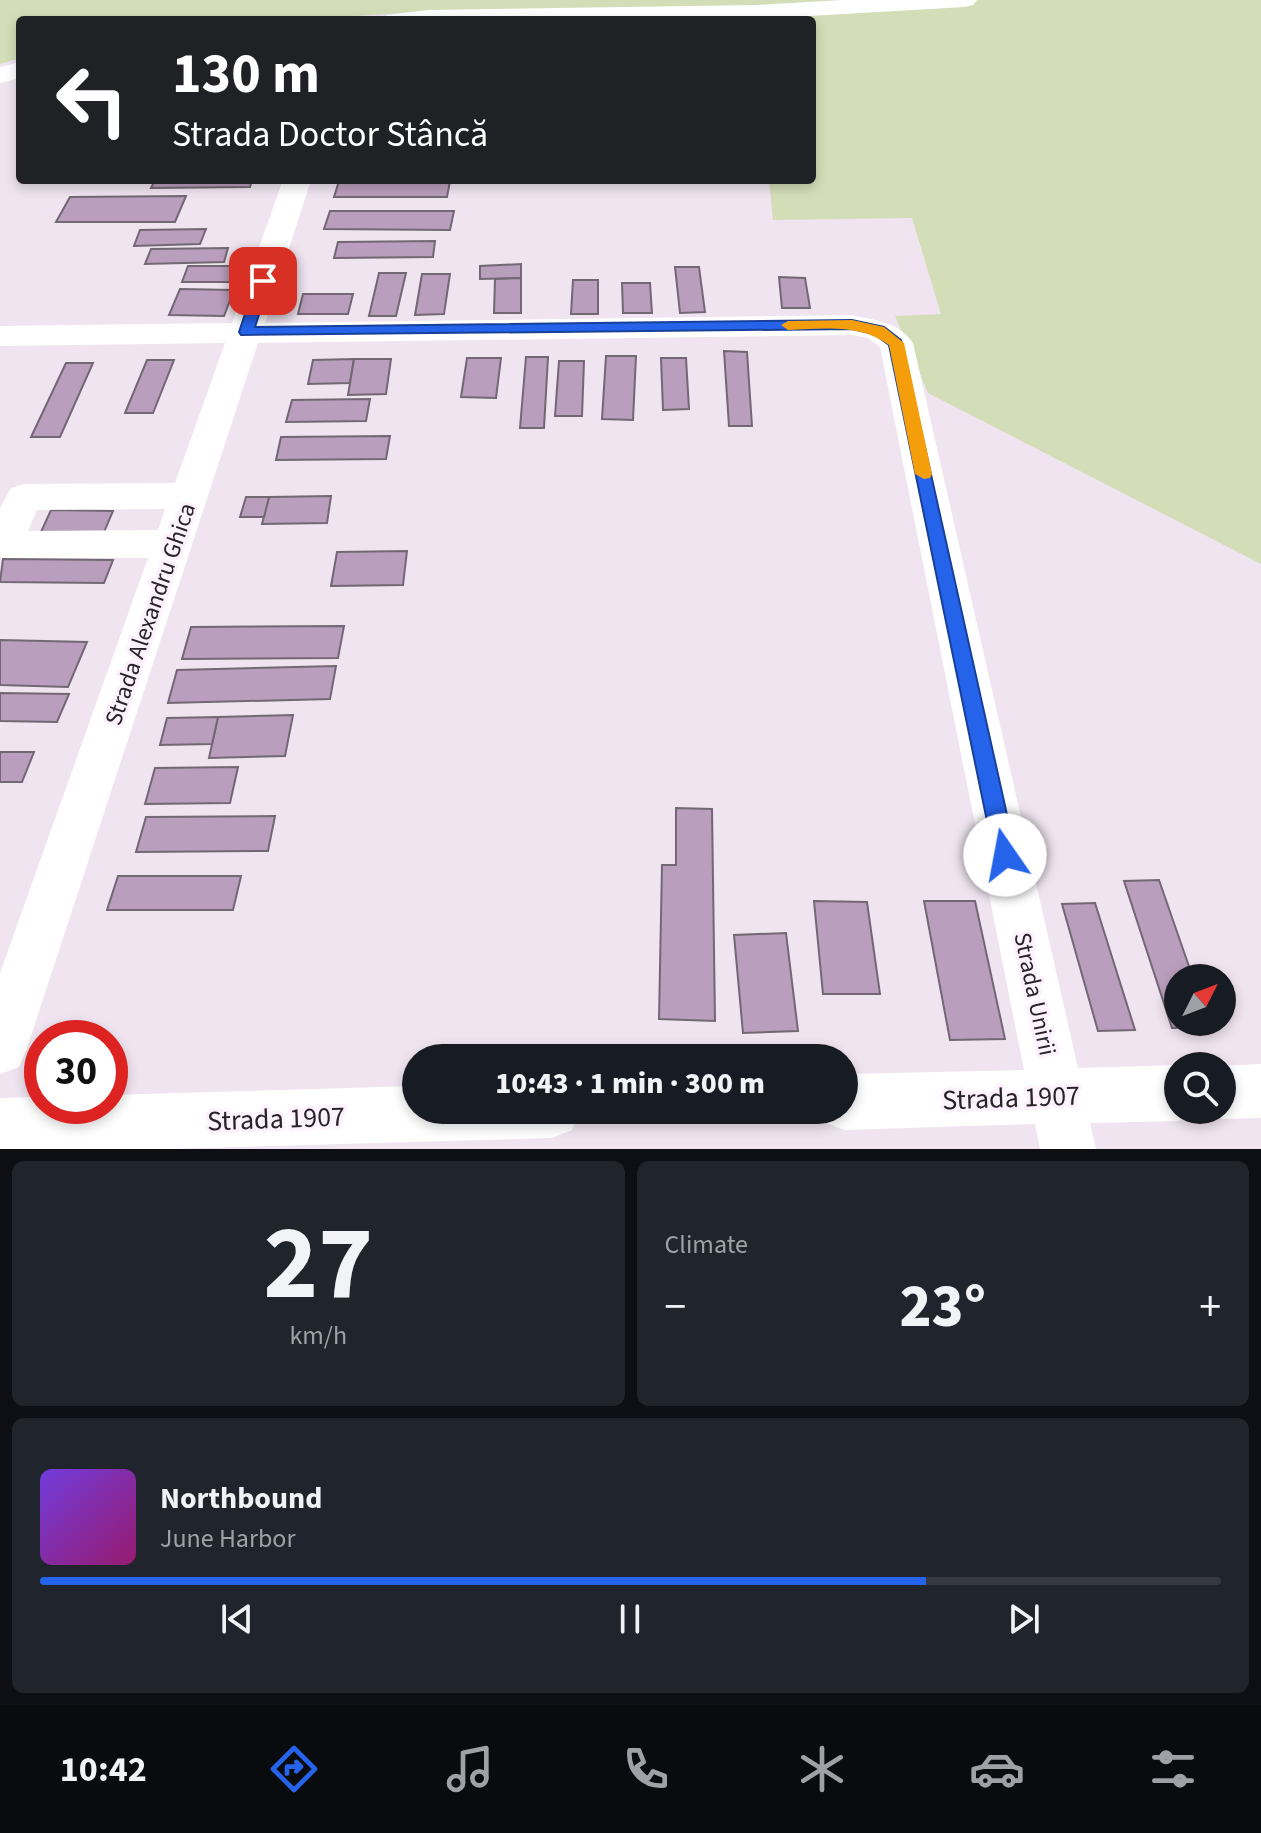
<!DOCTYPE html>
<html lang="en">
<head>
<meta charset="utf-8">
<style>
	body { margin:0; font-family:"Source Sans 3",sans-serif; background:#20242c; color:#f1f3f6; height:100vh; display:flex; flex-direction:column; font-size:30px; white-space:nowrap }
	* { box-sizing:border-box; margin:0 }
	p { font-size:26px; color:#9ea1a6 }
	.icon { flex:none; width:44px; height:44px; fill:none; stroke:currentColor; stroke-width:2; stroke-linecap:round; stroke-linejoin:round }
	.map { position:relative; height:1149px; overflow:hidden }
	.drawer { display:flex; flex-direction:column; gap:12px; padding:12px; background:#0d0f14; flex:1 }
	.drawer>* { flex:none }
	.banner { position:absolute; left:16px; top:16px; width:800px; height:168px; border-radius:8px; box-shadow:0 4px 12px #0003; background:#202124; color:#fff; overflow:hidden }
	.needle { width:52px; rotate:48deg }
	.fabs { position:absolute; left:1164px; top:964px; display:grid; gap:16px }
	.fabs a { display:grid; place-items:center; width:72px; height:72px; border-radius:50%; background:#171b24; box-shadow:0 4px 12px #0003; font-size:40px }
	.speed { position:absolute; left:24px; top:1020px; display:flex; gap:16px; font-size:40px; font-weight:700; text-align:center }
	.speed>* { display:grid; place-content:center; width:104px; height:104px; border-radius:50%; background:#171b24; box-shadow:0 4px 12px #0003; line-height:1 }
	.speed .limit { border:12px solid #d22; background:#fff; color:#111 }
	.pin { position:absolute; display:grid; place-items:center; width:68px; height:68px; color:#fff; margin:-34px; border-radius:16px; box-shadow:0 4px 12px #0006 }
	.me { position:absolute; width:88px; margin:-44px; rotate:348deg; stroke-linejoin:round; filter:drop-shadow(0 0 6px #0008) }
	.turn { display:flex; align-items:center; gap:28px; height:168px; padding:0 24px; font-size:36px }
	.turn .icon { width:104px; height:104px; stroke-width:2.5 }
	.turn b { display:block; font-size:56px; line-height:68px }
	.big { font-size:60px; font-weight:800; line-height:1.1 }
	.drawer .tile { flex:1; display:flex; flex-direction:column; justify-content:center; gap:12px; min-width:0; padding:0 28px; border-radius:12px; background:#20242c }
	.drawer .dial { align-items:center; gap:0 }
	.dial b { font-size:104px; line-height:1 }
	.song { display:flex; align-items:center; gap:24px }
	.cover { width:96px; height:96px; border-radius:12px; background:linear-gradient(135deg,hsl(260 70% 55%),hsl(320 70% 35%)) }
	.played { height:8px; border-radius:4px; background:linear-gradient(90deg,#2563eb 75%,#363941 75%) }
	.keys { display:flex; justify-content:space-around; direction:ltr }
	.heat { display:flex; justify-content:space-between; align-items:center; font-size:44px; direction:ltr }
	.drawer .tiles { flex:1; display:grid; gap:12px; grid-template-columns:1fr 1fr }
	.tile:last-child { grid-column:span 2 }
	.trip { position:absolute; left:402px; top:1044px; width:456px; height:80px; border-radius:40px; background:#171b24; box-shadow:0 4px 12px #0003; font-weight:800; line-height:80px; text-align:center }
	.menu { display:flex; height:128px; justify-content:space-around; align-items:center; background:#090b0e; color:#9ea1a6 }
	.menu .icon { width:56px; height:56px }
	.menu .current { color:#2563eb }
	.menu b { font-size:36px; color:#f1f3f6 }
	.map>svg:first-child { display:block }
</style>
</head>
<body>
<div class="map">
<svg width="1261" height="1149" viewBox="0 0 1261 1149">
	<rect width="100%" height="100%" fill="#efe4f0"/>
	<!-- green -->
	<path fill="#d3deb8" d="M0 0H1261V564L928 393 895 316 941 314 912 218 773 220 769 180H812V20H754L753 10 425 11 303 20H20V58L0 64Z"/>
	<!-- building -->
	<g fill="#ba9ebd" stroke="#726873" stroke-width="2">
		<path d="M155 180H252L250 187 151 188Z"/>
		<path d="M339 181H450L447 197H334Z"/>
		<path d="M186 196 175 222H56L70 197Z"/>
		<path d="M330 211H454L450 230 324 229Z"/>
		<path d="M206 229 200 244 134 246 140 230Z"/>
		<path d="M435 241 433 257 334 258 338 242Z"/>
		<path d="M228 248 224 262 145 264 151 249Z"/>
		<path d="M521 264V278L480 279V266Z"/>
		<path d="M188 266H238L233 282H182Z"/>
		<path d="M675 267H699L705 312 680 313Z"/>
		<path d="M379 273H406L396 316H369Z"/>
		<path d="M422 274H450L444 314 415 315Z"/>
		<path d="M779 277 805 278 810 308H782Z"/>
		<path d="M521 278V313H494L495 279Z"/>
		<path d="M573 280H598V314H571Z"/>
		<path d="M622 283H650L652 313H623Z"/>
		<path d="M180 289 234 290 224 316 169 315Z"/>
		<path d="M303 294H353L348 314H298Z"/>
		<path d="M724 351 747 352 752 426H729Z"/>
		<path d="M606 356H636L633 420 602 419Z"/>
		<path d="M526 357H548L544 428H520Z"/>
		<path d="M467 358H501L496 398 461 397Z"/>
		<path d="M661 358H686L689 409 663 410Z"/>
		<path d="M354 359 350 383 308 384 313 360Z"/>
		<path d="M354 359H391L386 394 348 395Z"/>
		<path d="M147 360H174L153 413H125Z"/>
		<path d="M559 361H584L582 416H555Z"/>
		<path d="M66 363H93L60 437H31Z"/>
		<path d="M370 399 366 421 286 422 292 400Z"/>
		<path d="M390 436 386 459 276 460 281 437Z"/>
		<path d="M331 496 327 523 262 524 269 497Z"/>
		<path d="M246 497H269L264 517H240Z"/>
		<path d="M51 510 113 511 104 532H41Z"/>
		<path d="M407 551 403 585 331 586 337 552Z"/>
		<path d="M3 559 113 560 104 583 0 582Z"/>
		<path d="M344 626 338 658 182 659 191 627Z"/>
		<path d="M0 640 87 642 68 687 0 685Z"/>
		<path d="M336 666 330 699 168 703 177 670Z"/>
		<path d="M0 693 69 694 57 722 0 721Z"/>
		<path d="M293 715 285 756 209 758 218 717Z"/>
		<path d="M218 717 212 744 160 745 167 718Z"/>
		<path d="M0 752H34L22 782H0Z"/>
		<path d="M238 767 230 803 145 804 155 768Z"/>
		<path d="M676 808 712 809 715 1021 659 1019 662 865H676Z"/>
		<path d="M275 816 268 851 136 852 146 817Z"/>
		<path d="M118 876H241L233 910H107Z"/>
		<path d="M1159 880 1193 978H1178V1022H1208L1210 1027 1172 1028 1124 881Z"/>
		<path d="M814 901 867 902 880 994H823Z"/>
		<path d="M924 901H975L1005 1039 950 1040Z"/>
		<path d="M1095 903 1135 1030 1098 1031 1062 904Z"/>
		<path d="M786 933 798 1031 743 1033 734 935Z"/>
	</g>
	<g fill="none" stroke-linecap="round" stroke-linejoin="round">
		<!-- minor -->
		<g fill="#fff" fill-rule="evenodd">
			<path d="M842 0H977L973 5 965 7 757 19 383 20 387 15 428 10 757 5Z"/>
			<path d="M20 62V78L0 83V67Z"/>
			<path d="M283 180H311L265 323 852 315C875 320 899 322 913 343L1078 1068 1178 1065V1110H1198L1197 1112 1178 1121 1090 1123 1096 1149H1040L1035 1124 844 1130 824 1122 820 1110H844V1074L1024 1070 880 347 868 338 852 335 258 343 27 1048 19 1067 0 1074V973L148 558H0V508L11 488 24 484 175 483 225 343 0 346V326L232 323ZM165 509 158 530 28 531 37 510Z"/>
			<path d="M1261 1064V1118L1222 1119 1203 1111 1222 1110V1066H1218Z"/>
			<path d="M416 1086V1110H580L572 1130 552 1138 169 1149H0V1098L42 1097V1106H110V1095Z"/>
		</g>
	</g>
	<!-- route -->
	<path fill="#2563eb" stroke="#184099" stroke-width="2" d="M263 277 270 281 255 327 852 320 884 327 901 340 1016 855 1013 862 1005 864 997 862 994 855 889 345 874 334 852 329 241 335 239 332 256 281Z"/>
	<!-- slow -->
	<path fill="#f59e0b" d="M852 320 884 327 904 343 932 474 930 478 924 479 915 474 889 345C859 323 823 329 788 330L781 325 788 321Z"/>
	<g text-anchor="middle" stroke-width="7" stroke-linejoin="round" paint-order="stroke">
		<!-- street labels -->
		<g font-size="24" fill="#272327" stroke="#fdf1fd">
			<text transform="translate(150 614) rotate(-71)" y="8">Strada Alexandru Ghica</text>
			<text transform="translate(1035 994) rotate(78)" y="8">Strada Unirii</text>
		</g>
		<!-- near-street labels -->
		<g font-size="28" fill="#272327" stroke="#fdf1fd">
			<text transform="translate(1011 1097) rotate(-2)" y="10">Strada 1907</text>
			<text transform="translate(276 1118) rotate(-2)" y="10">Strada 1907</text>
		</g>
	</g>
</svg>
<div class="fabs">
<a><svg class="needle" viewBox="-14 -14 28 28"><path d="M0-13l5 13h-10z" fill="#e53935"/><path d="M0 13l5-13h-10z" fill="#9ea1a6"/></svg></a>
<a><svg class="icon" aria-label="search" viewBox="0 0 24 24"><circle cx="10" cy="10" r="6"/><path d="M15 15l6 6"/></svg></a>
</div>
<div class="speed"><div class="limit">30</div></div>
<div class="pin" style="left:263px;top:281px;background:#d93025"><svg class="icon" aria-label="arrive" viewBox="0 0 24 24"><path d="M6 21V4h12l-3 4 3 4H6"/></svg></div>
<svg class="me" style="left:1005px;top:855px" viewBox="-20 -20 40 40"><circle r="19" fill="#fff"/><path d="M0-13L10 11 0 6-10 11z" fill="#2563eb"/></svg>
<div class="trip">10:43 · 1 min · 300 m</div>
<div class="banner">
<div class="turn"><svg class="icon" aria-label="left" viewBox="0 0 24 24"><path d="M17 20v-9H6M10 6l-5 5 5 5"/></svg><div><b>130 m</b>Strada Doctor Stâncă</div></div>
</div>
</div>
<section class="drawer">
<div class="tiles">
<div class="tile dial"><b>27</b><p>km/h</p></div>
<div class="tile"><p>Climate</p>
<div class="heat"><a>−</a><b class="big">23°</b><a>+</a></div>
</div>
<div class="tile">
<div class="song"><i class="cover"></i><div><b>Northbound</b><p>June Harbor</p></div></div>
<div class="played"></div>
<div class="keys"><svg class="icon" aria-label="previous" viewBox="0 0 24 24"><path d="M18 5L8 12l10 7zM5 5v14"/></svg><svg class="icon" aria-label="pause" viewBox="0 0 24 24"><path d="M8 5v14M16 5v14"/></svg><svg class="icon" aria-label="next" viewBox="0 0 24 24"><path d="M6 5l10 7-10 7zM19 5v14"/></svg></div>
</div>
</div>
</section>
<nav class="menu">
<b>10:42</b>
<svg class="icon current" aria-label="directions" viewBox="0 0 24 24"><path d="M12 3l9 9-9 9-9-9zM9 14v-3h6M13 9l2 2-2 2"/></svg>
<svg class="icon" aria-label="music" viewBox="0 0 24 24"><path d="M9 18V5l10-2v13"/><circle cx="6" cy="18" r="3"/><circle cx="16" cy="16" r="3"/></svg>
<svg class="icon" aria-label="phone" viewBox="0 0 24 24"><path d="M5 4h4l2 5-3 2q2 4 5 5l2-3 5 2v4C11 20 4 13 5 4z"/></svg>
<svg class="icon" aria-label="climate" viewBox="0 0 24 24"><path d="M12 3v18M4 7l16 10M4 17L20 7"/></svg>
<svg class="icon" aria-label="car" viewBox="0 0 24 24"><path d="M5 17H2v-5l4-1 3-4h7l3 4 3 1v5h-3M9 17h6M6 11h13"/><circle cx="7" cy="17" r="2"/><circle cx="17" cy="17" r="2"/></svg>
<svg class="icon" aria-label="filters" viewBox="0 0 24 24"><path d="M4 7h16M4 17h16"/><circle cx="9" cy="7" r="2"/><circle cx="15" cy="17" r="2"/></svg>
</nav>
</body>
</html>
